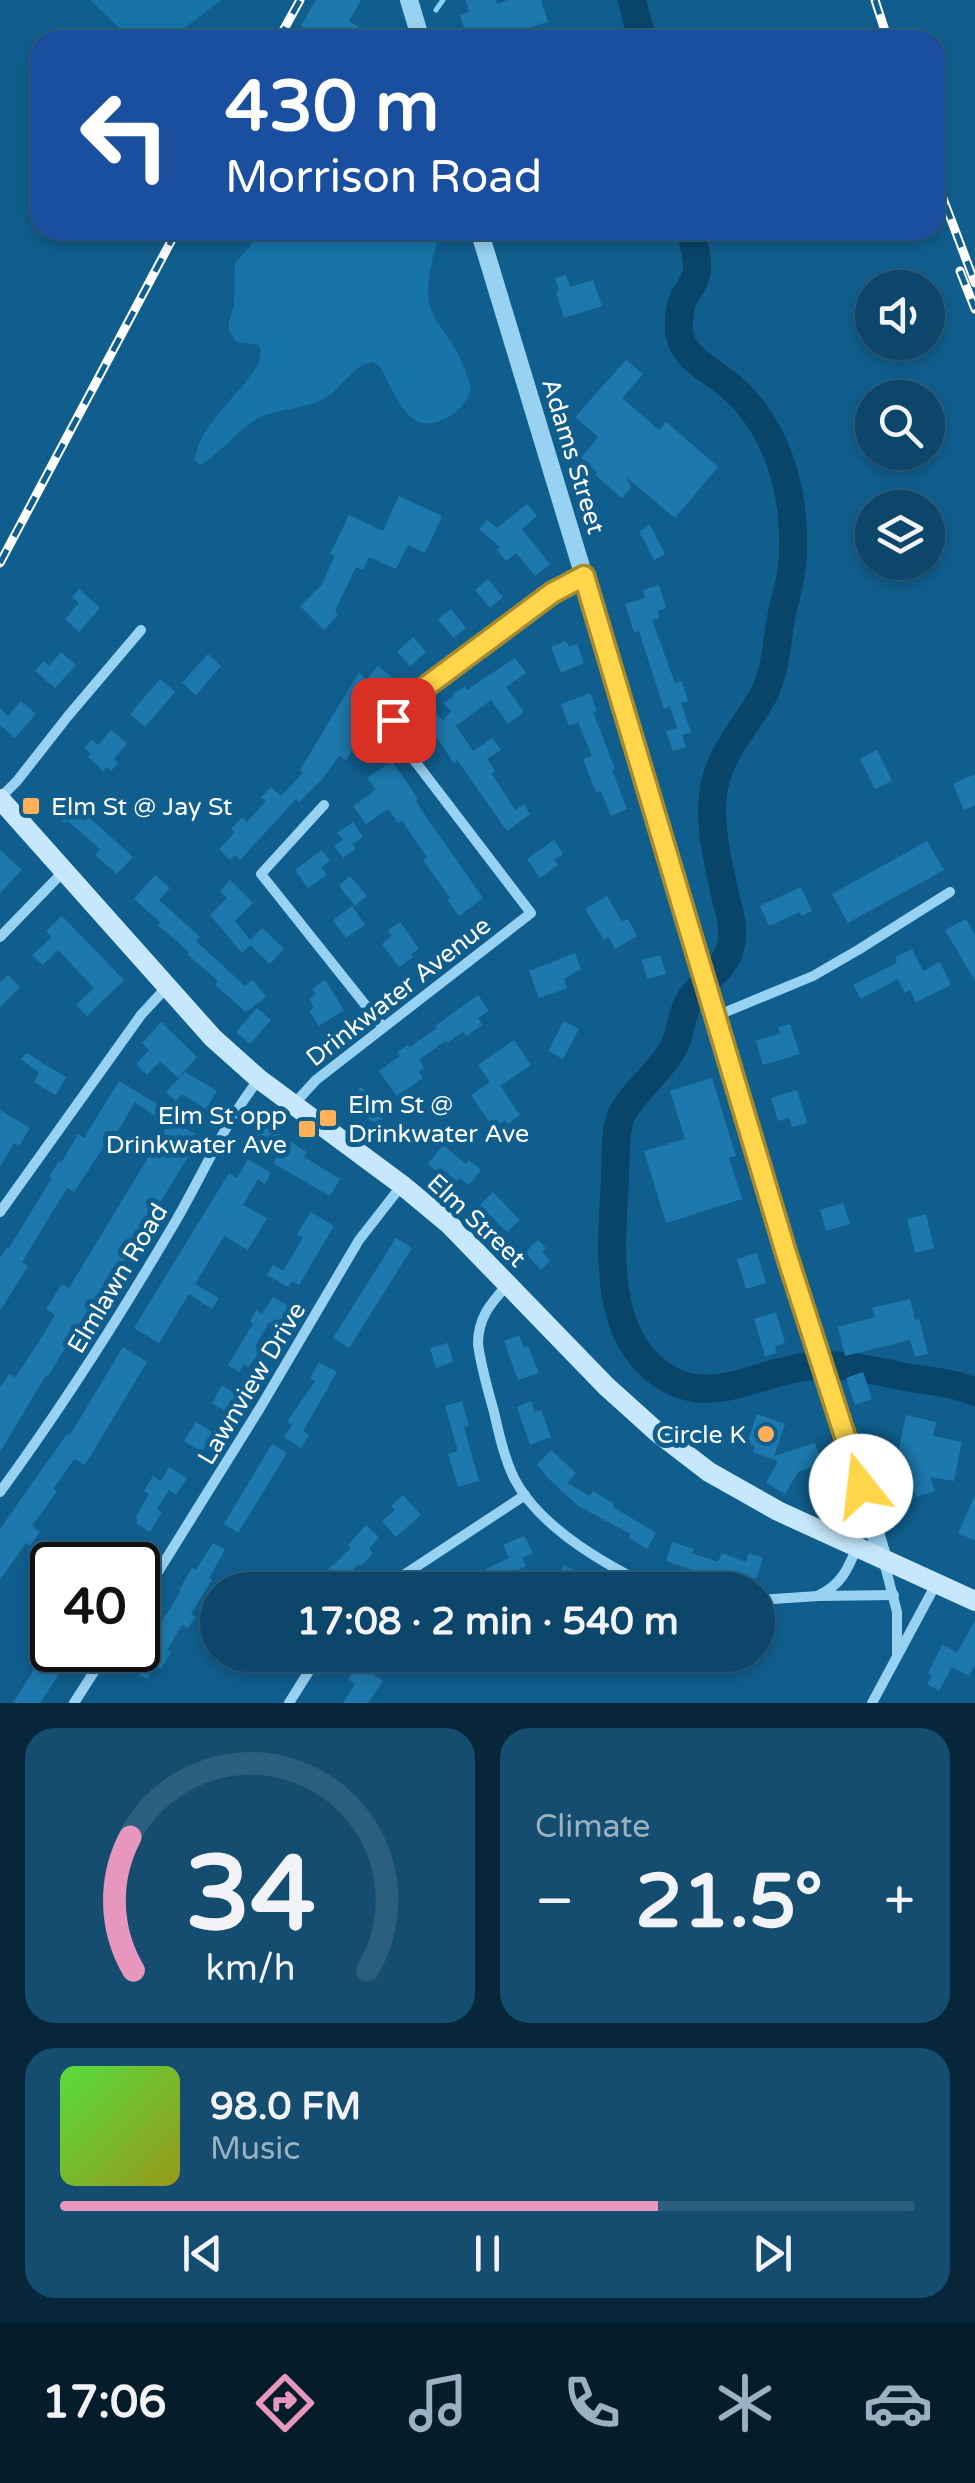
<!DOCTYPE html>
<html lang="en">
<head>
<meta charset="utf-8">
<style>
	body { margin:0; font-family:"Varela Round",sans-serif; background:#154d70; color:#f1f3f6; height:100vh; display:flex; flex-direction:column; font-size:38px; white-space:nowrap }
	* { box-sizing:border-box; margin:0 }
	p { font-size:32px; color:#9ab1c1 }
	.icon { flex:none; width:55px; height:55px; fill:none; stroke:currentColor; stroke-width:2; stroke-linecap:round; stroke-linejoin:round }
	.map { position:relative; height:1703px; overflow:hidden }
	.sheet { display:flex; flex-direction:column; gap:25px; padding:25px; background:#07263a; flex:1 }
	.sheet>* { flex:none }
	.hud { position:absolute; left:30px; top:30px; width:915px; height:210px; border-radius:30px; box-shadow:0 5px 15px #0003,0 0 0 2px #2c5e7e; background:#1a4fa0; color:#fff; overflow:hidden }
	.tools { position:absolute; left:855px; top:270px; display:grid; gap:20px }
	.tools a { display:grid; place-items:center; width:90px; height:90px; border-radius:50%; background:#0c466a; box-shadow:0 5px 15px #0003,0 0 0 2px #2c5e7e; font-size:50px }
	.speed { position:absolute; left:30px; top:1542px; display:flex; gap:20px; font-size:50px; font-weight:700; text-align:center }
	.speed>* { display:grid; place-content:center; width:130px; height:130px; border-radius:50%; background:#0c466a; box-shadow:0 5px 15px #0003,0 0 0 2px #2c5e7e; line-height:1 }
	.speed .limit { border:5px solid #111; border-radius:15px; background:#fff; color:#111 }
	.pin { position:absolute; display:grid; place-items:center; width:85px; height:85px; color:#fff; margin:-42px; border-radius:20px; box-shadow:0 5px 15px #0006 }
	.me { position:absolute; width:110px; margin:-55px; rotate:344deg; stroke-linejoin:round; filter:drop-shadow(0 0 8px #0008) }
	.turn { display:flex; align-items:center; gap:35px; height:210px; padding:0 30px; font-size:45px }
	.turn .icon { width:130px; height:130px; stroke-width:2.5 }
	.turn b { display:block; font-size:70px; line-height:85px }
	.big { font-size:75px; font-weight:800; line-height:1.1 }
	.sheet .tile { flex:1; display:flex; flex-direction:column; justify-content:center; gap:15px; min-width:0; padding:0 35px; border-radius:30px; background:#154d70 }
	.sheet .dial { align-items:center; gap:0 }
	.dial svg { height:260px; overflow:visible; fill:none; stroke:#2c5e7e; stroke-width:7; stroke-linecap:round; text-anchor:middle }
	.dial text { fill:#f1f3f6; stroke:none }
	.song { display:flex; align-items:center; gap:30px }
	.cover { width:120px; height:120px; border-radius:15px; background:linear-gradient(135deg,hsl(110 70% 55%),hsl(60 70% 35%)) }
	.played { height:10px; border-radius:5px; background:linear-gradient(90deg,#e797bd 70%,#2c5e7e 70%) }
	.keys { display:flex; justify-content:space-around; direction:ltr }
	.heat { display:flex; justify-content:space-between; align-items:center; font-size:55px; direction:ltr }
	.sheet .tiles { flex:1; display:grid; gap:25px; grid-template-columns:1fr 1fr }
	.tile:last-child { grid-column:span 2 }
	.trip { position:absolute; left:200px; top:1572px; width:575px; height:100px; border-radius:50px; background:#0c466a; box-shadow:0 5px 15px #0003,0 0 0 2px #2c5e7e; font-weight:800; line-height:100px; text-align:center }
	.tabs { display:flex; height:160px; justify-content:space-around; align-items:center; background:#051c2a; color:#9ab1c1 }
	.tabs .icon { width:70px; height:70px }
	.tabs .on { color:#e797bd }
	.tabs b { font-size:45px; color:#f1f3f6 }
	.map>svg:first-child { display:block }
</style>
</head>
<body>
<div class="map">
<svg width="975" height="1703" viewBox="0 0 975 1703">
	<rect width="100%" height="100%" fill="#105e8d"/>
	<!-- green -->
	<g fill="#1774a8">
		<path d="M90 0H221L169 40H132Z"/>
		<path d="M258 230H440C435 254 425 277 429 302 432 319 444 330 452 344 461 359 467 373 471 389 466 403 458 413 445 419 405 438 396 391 379 366L373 362C352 364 342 390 323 399 302 410 276 408 255 420 234 432 221 454 200 465L195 461C197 426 242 393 259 363L261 351 259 345 236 342 229 330V320L234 307 235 263 252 244Z"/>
	</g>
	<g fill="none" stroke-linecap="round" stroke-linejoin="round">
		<!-- stream -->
		<path stroke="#89d0f6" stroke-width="5" d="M436 10 443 0"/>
		<!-- river -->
		<g stroke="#094469" stroke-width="28">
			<path d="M632 0 642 40"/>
			<path d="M690 230C693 243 698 256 697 269 696 281 690 287 684 297 680 306 677 326 680 336 685 360 714 371 730 386 777 426 795 490 793 551 793 573 787 592 782 613 776 642 777 671 762 698 745 727 720 753 714 788 708 821 717 858 724 890 728 909 735 925 731 945 726 969 701 982 689 1001 681 1015 681 1033 674 1047 662 1070 630 1095 621 1116 614 1132 616 1161 615 1179 612 1241 601 1331 659 1373 709 1410 757 1371 811 1366 844 1363 873 1370 905 1377 928 1381 953 1382 975 1392"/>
		</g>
	</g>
	<!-- building -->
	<g fill="#1d79ad">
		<path d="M316 0H361L349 21 359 27 351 40H302L308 30 301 26Z"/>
		<path d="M466 0H496L497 4 508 0H541L548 22 490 40H468L460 15 469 12Z"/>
		<path d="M566 275 570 287 593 280 602 306 564 318 556 292 559 291 555 278Z"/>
		<path d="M626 360 643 374 622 398 659 430 666 422 718 467 675 518 626 477 631 487 622 498 595 475 597 472 581 458 598 437 575 417Z"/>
		<path d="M399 496 442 516 425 553 408 545 396 569 369 557 363 570 356 567 335 611 338 615 324 630 300 606 321 586 335 556 330 554 349 515 383 531Z"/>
		<path d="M527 504 537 516 522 529 550 564 535 576 516 553 506 561 497 550 500 547 479 529 487 520 497 528Z"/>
		<path d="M650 525 665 554 654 560 639 531Z"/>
		<path d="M488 579 503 597 490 608 475 590Z"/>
		<path d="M659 585 666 608 658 611 659 618 652 620 675 683 682 681 688 701 681 703 691 732 682 735 686 747 673 751 666 731 677 728 670 706 664 709 639 631 634 632 625 604 645 598 643 590Z"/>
		<path d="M79 589 100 608 79 632 65 619 79 603 72 597Z"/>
		<path d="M451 609 466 628 454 638 438 619Z"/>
		<path d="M413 637 426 652 410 666 397 652Z"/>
		<path d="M566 641 569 647 577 644 584 663 561 673 551 647Z"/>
		<path d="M61 652 76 665 55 688 35 671 44 661 49 666Z"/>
		<path d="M208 654 221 666 196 695 182 683Z"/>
		<path d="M515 658 526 673 506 687 524 712 508 724 491 700 456 726 473 751 492 738 501 750 487 759 495 771 492 774 515 810 524 804 530 814 507 831 457 760 454 763 423 718 432 711 443 720 451 711 443 703 454 696 453 694 465 686 467 690Z"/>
		<path d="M378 666 392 677 367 706 376 711 346 760 339 756 324 777 299 802 296 799 240 860 235 855 230 860 219 849 235 832 231 829 242 817 247 822 266 801 261 797 271 787 281 796 303 773 300 770 359 672 366 680Z"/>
		<path d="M160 679 175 692 145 727 130 714Z"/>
		<path d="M590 693 597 711 593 712 615 769 612 770 627 809 611 816 601 791 596 792 583 759 592 756 578 722 569 726 561 704Z"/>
		<path d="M21 701 36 714 15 738 0 725V708L8 716Z"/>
		<path d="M111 730 127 743 114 759 118 763 111 771 106 767 103 771 88 757 91 753 84 748 92 740 98 745Z"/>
		<path d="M877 750 892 781 875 789 860 759Z"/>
		<path d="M392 761 418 799 416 800 420 808 483 898 459 916 447 900 450 898 423 860 427 857 402 821 398 823 388 809 366 824 353 806 376 790 367 778Z"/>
		<path d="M975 774V805L964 810 953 784Z"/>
		<path d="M64 795 133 857 117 874 95 855 100 849 67 820 65 823 50 811Z"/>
		<path d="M353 822 363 837 352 844 356 849 343 858 334 846 343 840 337 833Z"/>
		<path d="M554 840 563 854 554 860 558 865 540 878 527 859Z"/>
		<path d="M927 841 944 870 848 923 832 894Z"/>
		<path d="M0 850 22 870 0 893Z"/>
		<path d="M322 850 330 861 321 867 327 875 308 888 295 870Z"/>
		<path d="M155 875 170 888 159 900 200 937 196 941 245 986 253 980 266 997 246 1012 215 985 218 981 187 954 189 952 158 925 160 922 134 899Z"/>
		<path d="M350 876 367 896 355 906 339 886Z"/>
		<path d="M230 880 253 903 235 921 250 940 262 928 284 949 270 964 250 945 242 953 210 915 227 898 220 891Z"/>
		<path d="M801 887 812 911 801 916 800 912 769 926 760 906Z"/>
		<path d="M607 896 622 922 628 919 637 936 615 949 609 937 604 940 585 909Z"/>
		<path d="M352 906 365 925 346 938 333 920Z"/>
		<path d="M62 916 124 980 87 1016 76 1005 94 988 58 950 43 965 32 955 52 937 46 931Z"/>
		<path d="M966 919 975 935V981L945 930Z"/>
		<path d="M400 922 419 949 411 954 413 957 399 967 382 944 392 936 388 930Z"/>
		<path d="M912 949 923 971 940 962 951 985 916 1002 910 990 905 993 898 979 861 999 853 985 897 963 895 957Z"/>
		<path d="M575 953 581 969 564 979 567 988 539 998 529 971Z"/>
		<path d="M660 955 666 974 647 979 642 960Z"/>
		<path d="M8 975 20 987 0 1007V982Z"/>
		<path d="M325 980 344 1010 319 1026 309 1011 314 1008 309 999 316 994 312 989Z"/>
		<path d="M478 995 489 1011 478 1018 482 1025 466 1036 463 1032 447 1043 445 1041 419 1060 424 1068 419 1072 423 1078 397 1096 379 1071 400 1056 397 1052 408 1045 410 1047 437 1028 435 1026Z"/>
		<path d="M257 1008 271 1020 250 1044 236 1032Z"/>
		<path d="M564 1021 579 1029 563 1059 548 1051Z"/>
		<path d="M161 1022 197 1057 178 1078 160 1061 147 1075 136 1064 149 1050 142 1043Z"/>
		<path d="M790 1024 800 1054 763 1065 756 1041 780 1033 778 1027Z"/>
		<path d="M514 1040 531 1065 500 1086 520 1115 508 1124 505 1120 500 1124 496 1119 490 1123 471 1095 490 1082 478 1065Z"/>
		<path d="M26 1053 66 1077 56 1095 34 1082 39 1073 21 1059Z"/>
		<path d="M185 1072 217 1091 206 1109 182 1094 176 1101 166 1092Z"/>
		<path d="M712 1078 736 1156 729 1158 742 1199 666 1223 644 1151 685 1139 670 1091Z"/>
		<path d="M119 1081 167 1110 159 1119 135 1102 115 1136 112 1134 74 1192 67 1188 22 1262 28 1266 0 1311V1258L7 1247 9 1248 52 1178 49 1177 59 1161 61 1163 78 1134 84 1138Z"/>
		<path d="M360 1087 390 1106 378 1125 348 1106Z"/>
		<path d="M797 1090 807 1123 792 1127 789 1118 778 1121 771 1098Z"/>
		<path d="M0 1110 30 1128 19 1146 14 1143 0 1167Z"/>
		<path d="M262 1116 280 1127 277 1133 307 1152 304 1157 340 1179 330 1196 273 1163 281 1150 252 1133Z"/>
		<path d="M171 1120 200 1137 88 1321 85 1320 68 1348 66 1347 48 1376 46 1375 0 1452V1388L9 1374 15 1378 42 1337 55 1315 46 1309 62 1284 69 1288Z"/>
		<path d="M443 1145 466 1164 469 1160 481 1170 469 1185 459 1178 457 1181 441 1168 438 1172 428 1164Z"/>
		<path d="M248 1159 271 1173 265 1184 258 1179 243 1205 267 1218 248 1250 224 1236 195 1284 219 1298 212 1309 189 1294 159 1343 134 1328 229 1173 237 1178Z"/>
		<path d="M493 1192 520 1220 507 1232 480 1205Z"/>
		<path d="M843 1203 850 1224 826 1231 820 1210Z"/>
		<path d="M311 1212 334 1226 299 1285 292 1281 288 1287 267 1275 273 1265 283 1271 303 1238 297 1234Z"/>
		<path d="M926 1214 934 1248 915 1253 907 1219Z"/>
		<path d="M396 1238 412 1248 349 1348 333 1338Z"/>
		<path d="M538 1240 546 1248 542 1252 550 1261 541 1270 525 1253Z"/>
		<path d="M757 1253 766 1283 746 1289 737 1259Z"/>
		<path d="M273 1297 290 1307 277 1327 269 1322 255 1347 260 1350 249 1367 244 1364 239 1372 228 1365 253 1324 250 1322 256 1310 262 1314Z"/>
		<path d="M910 1299 915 1320 919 1319 928 1354 915 1357 910 1340 845 1356 838 1327 875 1317 872 1308Z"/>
		<path d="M776 1312 785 1343 775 1346 777 1353 765 1356 754 1319Z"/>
		<path d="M519 1335 524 1347 528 1346 539 1373 518 1380 504 1341Z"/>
		<path d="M448 1343 453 1362 436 1368 430 1348Z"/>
		<path d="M123 1347 147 1362 85 1465 74 1459 53 1489 57 1491 32 1526 40 1532 30 1546 26 1543 0 1580V1529L67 1434 70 1435Z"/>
		<path d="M319 1362 337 1372 303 1431 309 1435 301 1448 284 1437 292 1425 287 1422 315 1381 310 1378Z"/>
		<path d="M863 1372 872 1399 855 1405 846 1378Z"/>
		<path d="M222 1385 238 1395 227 1412 212 1403Z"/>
		<path d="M462 1401 469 1426 464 1427 479 1481 458 1487 448 1454 458 1451 445 1406Z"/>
		<path d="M531 1401 535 1412 541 1410 551 1437 530 1445 517 1407Z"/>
		<path d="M757 1414 785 1424 774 1456 815 1443 822 1464 798 1472 785 1494 766 1483 778 1461 753 1452 755 1446 747 1443Z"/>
		<path d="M906 1415 936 1422 933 1436 962 1442 954 1481 930 1477 935 1491 916 1497 906 1464 896 1462Z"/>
		<path d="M196 1422 214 1433 202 1452 184 1441Z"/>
		<path d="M272 1444 287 1453 238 1533 224 1524Z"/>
		<path d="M551 1450 576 1473 567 1483 590 1496 593 1491 614 1504 613 1507 656 1533 647 1549 629 1538 631 1534 578 1506 547 1477 537 1465Z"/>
		<path d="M169 1467 187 1478 176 1495 169 1490 157 1509 162 1512 150 1532 136 1523 138 1520 135 1518 149 1494 144 1491 153 1476 161 1481Z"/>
		<path d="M403 1495 421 1515 396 1537 382 1521 395 1510 391 1506Z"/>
		<path d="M975 1495V1541L958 1533Z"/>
		<path d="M366 1525 379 1537 369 1549 373 1553 361 1566 358 1564 334 1590H330L318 1579 351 1548 348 1545Z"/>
		<path d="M524 1536 533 1553 522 1558 526 1566 477 1590H441L509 1558 503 1545Z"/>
		<path d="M111 1541 121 1547 123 1543 138 1552 129 1565H96Z"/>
		<path d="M672 1542 694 1549 692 1553 718 1562 722 1553 746 1562 749 1553 763 1558 756 1579 732 1571 730 1574 721 1571 716 1585 701 1580 703 1574 666 1561Z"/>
		<path d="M213 1543 225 1550 209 1578 212 1580 191 1614 196 1616 188 1628 182 1625 167 1650 171 1652 161 1669 155 1665 147 1679 131 1670 181 1591 179 1590 192 1568 196 1570Z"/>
		<path d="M564 1565 582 1574 574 1590H551Z"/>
		<path d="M975 1620V1663L969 1676 952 1667 939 1691 927 1684 932 1676 928 1673 942 1645 957 1653Z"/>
		<path d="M50 1650H75L40 1703H13L42 1657 44 1659Z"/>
		<path d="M360 1661 377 1672 374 1675 383 1681 368 1703H343L355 1684 348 1679Z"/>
	</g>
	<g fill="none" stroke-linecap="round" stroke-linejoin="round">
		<!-- minor -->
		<g stroke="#98d2f2" stroke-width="10">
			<path d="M0 798 17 781 68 716 141 630"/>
			<path d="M324 805 261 874 383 1027"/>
			<path d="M0 937 64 871"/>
			<path d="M716 1016 813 976 858 950 950 892"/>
			<path d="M294 1104 316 1080 531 913 398 739C391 725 392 714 404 703L552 593 584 575"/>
			<path d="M0 1212 141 1015 166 988"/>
			<path d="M508 1284C491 1303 478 1317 478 1344 481 1367 488 1390 494 1412 499 1434 504 1457 514 1478 540 1529 609 1567 658 1590"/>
			<path d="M0 1492C63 1406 120 1316 174 1224 202 1176 225 1122 259 1079"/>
			<path d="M884 1562 897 1612V1653"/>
			<path d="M381 1590 525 1495"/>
			<path d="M819 1595C841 1585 848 1569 857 1547"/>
			<path d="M758 1600 818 1596 894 1595"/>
			<path d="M138 1604 260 1408 359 1240 402 1185"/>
			<path d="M74 1703 108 1650"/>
			<path d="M289 1703 319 1655"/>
			<path d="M872 1703 936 1584"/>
		</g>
		<!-- tertiary -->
		<g stroke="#98d2f2" stroke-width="18">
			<path d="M409 0 421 40"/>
			<path d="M479 230 689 923 786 1253 842 1423 883 1559"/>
		</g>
		<!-- secondary -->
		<path stroke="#c7e8fc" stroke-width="20" d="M0 799 213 1038 259 1079 402 1185 449 1224 606 1386 657 1432 709 1472 778 1511 975 1601"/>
		<defs>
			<g id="rail">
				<path d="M875 0 888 40"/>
				<path d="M278 40 300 0"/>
				<path d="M935 177 975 283"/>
				<path d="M960 271 975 309"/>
				<path d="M0 563 177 230"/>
			</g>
		</defs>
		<!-- rail casing -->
		<use href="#rail" stroke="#fff" stroke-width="9"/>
		<!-- rail -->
		<use href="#rail" stroke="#105e8d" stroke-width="5" stroke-dasharray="15" stroke-linecap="butt"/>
	</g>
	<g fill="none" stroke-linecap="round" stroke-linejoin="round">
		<defs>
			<path id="route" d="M393 720 404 703 552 593 584 576 786 1253 861 1486"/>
		</defs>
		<!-- route casing -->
		<use href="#route" stroke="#a68a30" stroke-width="25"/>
		<!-- route -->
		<use href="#route" stroke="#ffd54a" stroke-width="18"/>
	</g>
	<!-- markers -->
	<g fill="#ffb059" stroke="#105e8d" stroke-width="4">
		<rect x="21" y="796" width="20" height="20" rx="5"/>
		<rect x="318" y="1108" width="20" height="20" rx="5"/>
		<rect x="297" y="1119" width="20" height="20" rx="5"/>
		<circle cx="766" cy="1434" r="10"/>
	</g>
	<g text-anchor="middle" stroke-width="10" stroke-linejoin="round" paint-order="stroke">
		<!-- street labels -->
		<g font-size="25" fill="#fff" stroke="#105e8d">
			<text transform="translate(574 456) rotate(73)" y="9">Adams Street</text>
			<text transform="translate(398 991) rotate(-38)" y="9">Drinkwater Avenue</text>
			<text transform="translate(477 1220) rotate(43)" y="9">Elm Street</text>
			<text transform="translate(117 1278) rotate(-59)" y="9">Elmlawn Road</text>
			<text transform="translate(251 1383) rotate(-59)" y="9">Lawnview Drive</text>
		</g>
		<!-- poi labels -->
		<g font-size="25" fill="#fff" stroke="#105e8d" text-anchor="start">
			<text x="51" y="815">Elm St @ Jay St</text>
			<text x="348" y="1113">Elm St @<tspan x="348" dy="29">Drinkwater Ave</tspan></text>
			<text x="287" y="1124" text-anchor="end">Elm St opp<tspan x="287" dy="29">Drinkwater Ave</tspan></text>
			<text x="746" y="1443" text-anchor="end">Circle K</text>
		</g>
	</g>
</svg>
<div class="tools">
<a><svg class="icon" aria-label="sound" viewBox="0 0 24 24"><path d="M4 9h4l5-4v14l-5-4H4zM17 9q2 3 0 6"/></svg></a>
<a><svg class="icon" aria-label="search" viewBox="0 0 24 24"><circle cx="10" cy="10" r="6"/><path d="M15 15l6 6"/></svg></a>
<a><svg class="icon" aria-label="layers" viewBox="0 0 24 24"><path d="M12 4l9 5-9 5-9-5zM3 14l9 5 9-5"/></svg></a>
</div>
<div class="speed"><div class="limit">40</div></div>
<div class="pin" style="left:393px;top:720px;background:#d93025"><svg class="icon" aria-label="arrive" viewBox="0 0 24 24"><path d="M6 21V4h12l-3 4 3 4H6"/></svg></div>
<svg class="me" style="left:861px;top:1486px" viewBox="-20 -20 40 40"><circle r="19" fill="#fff"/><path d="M0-13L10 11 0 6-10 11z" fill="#ffd54a"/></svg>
<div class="trip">17:08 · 2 min · 540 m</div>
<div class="hud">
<div class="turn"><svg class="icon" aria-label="left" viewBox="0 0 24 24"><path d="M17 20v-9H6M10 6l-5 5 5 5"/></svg><div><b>430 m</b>Morrison Road</div></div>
</div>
</div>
<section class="sheet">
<div class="tiles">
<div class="tile dial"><svg viewBox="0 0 100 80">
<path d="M14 69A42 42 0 1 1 86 69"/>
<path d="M14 69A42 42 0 0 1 13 28" stroke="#e797bd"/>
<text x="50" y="56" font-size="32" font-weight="700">34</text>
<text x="50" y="72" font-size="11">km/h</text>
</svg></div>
<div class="tile"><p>Climate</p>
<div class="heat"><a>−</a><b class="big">21.5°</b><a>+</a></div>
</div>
<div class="tile">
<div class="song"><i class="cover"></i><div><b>98.0 FM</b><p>Music</p></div></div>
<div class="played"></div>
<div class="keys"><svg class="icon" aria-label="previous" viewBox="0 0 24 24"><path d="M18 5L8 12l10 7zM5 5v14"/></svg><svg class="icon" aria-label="pause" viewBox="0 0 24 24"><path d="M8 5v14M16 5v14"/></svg><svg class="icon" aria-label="next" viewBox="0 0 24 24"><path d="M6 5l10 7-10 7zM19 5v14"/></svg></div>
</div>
</div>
</section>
<nav class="tabs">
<b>17:06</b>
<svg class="icon on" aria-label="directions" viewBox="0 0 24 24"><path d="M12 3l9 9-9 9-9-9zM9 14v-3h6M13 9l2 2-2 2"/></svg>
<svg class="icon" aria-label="music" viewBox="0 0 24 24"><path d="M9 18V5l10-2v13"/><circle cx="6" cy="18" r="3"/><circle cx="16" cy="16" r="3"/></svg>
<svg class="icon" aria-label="phone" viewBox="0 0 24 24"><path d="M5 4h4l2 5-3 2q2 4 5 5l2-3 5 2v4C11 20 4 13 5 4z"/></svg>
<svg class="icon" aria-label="climate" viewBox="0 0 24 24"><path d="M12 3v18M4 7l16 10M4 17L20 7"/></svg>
<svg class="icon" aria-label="car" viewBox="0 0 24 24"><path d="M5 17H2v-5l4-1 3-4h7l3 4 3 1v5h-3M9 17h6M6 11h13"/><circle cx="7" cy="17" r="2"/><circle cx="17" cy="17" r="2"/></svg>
</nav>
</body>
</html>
